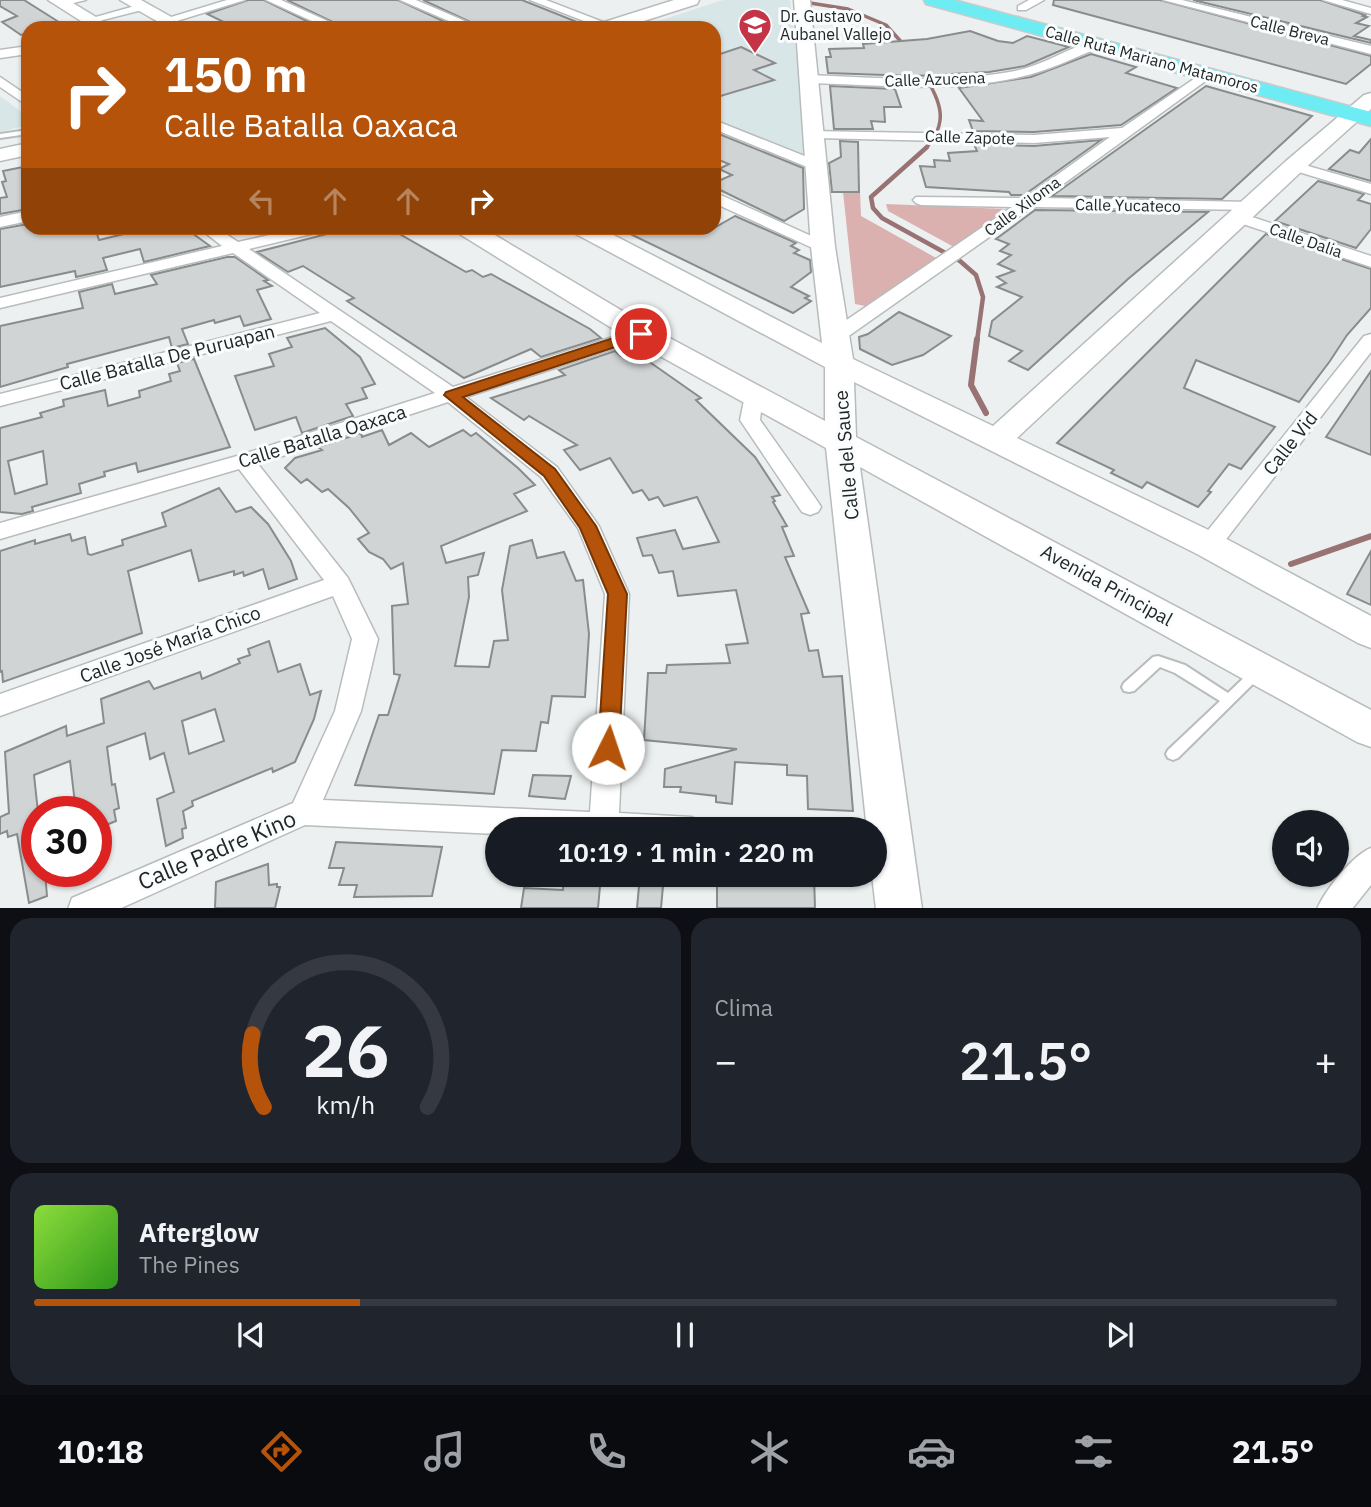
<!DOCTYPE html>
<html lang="es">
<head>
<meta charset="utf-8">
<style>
	body { margin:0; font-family:"IBM Plex Sans",sans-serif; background:#20242c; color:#f1f3f6; height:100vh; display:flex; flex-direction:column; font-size:26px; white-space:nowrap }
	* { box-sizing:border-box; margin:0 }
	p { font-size:23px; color:#9ea1a6 }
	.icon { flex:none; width:38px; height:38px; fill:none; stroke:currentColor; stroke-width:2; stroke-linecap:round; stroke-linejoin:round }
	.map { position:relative; height:908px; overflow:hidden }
	.panel { display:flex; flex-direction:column; gap:10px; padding:10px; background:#0d0f14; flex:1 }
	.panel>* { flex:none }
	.top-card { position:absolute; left:21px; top:21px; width:700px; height:214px; border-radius:21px; box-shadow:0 2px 5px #0004; background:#b45309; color:#fff; overflow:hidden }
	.buttons { position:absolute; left:1272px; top:810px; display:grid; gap:14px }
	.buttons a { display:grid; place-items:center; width:77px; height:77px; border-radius:50%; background:#171b24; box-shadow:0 2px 5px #0004; font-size:35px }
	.speed { position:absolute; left:21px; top:796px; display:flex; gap:14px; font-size:35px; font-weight:700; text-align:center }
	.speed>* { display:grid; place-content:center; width:91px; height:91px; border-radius:50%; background:#171b24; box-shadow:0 2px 5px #0004; line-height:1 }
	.speed .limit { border:10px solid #d22; background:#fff; color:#111 }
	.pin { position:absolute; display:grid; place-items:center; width:60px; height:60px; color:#fff; margin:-30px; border:4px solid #fff; border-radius:50%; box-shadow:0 2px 7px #0007 }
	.me { position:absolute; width:77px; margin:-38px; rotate:4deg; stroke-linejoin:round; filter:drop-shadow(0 0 5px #0008) }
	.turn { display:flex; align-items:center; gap:24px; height:147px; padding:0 28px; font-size:32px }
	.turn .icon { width:91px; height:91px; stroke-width:2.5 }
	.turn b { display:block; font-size:49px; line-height:60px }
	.lanes { display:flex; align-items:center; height:66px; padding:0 28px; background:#0003; justify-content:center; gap:35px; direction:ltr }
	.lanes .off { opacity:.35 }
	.big { font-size:52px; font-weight:600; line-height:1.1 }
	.panel .widget { flex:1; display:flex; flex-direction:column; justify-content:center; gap:10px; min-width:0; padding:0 24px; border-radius:21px; background:#20242c }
	.panel .dial { align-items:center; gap:0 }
	.dial svg { height:182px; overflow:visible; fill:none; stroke:#363941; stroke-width:7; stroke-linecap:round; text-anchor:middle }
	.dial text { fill:#f1f3f6; stroke:none }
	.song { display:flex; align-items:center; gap:21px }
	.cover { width:84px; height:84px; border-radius:10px; background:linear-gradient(135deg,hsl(90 70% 55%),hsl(110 70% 35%)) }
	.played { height:7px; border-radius:4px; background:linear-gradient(90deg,#b45309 25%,#363941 25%) }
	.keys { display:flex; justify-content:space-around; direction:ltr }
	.heat { display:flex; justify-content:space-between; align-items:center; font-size:38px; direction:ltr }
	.panel .tiles { flex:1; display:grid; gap:10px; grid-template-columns:1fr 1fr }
	.widget:last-child { grid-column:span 2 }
	.trip { position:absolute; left:485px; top:817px; width:402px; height:70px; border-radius:35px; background:#171b24; box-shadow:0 2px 5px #0004; font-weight:600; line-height:70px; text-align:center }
	.tab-bar { display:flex; height:112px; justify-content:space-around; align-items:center; background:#090b0e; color:#9ea1a6 }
	.tab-bar .icon { width:49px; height:49px }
	.tab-bar .selected { color:#b45309 }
	.tab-bar b { font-size:32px; color:#f1f3f6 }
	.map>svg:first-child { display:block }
</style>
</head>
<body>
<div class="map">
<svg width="1371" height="909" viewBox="0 0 1371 909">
	<rect width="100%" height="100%" fill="#ecf0f0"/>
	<!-- built -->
	<g fill="#d9e6e7">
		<path d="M723 0H790L800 83 804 156 714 120V28H637Z"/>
		<path d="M0 96 28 117V125L0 132Z"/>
	</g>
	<!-- green -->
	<g fill="#dbb1b0">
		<path d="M843 192H860L861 216 938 259 870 307 855 304Z"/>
		<path d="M886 204 1006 209 954 247 888 211Z"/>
	</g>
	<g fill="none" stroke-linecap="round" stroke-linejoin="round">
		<!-- stream-far2 -->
		<g stroke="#997373" stroke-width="3.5">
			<path d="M810 3 848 9 886 25 904 45"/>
			<path d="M921 68C937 98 953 119 925 149"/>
		</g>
		<!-- stream-far1 -->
		<path stroke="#997373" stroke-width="4.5" d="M927 147 871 197 873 208 882 218 960 261 976 275 983 297 977 341"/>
		<!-- stream -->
		<g stroke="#997373" stroke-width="6">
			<path d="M977 339 971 385 986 413"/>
			<path d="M1291 564 1371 536"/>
		</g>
	</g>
	<!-- building -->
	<g fill="#d1d4d5" stroke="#898c8c" stroke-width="2" fill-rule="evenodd">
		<path d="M0 0H24L62 24 46 28H28V33L21 35 2 22 17 16 0 6Z"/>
		<path d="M248 0H264L321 28H236L207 14Z"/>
		<path d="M287 0H398L458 28H345Z"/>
		<path d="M423 0H522L592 28H483Z"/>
		<path d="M1054 0H1160L1371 56V64L1346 84 1053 5Z"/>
		<path d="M1193 0H1320L1365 15 1363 16 1367 17 1356 23 1369 26 1354 36 1371 40V43Z"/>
		<path d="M970 31 998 41 1013 43 1027 36 1069 47 1025 66 989 72 914 76 828 73 826 57H831L829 49 864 48 863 44 927 39Z"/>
		<path d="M741 47 775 63 754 70 774 80 714 98V56Z"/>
		<path d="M1091 54 1136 67 1126 73 1177 88 1121 125 1034 132 973 131 969 120 983 121 959 88 1031 77Z"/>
		<path d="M830 86 895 89 901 107H884L885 122 871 121 873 129H834Z"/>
		<path d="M1206 86 1312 116 1222 199 1052 196Z"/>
		<path d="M714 132 803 168 804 209 784 221 714 187V183L732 175 719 169 729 164 714 158Z"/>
		<path d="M1371 139V181L1329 169 1350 150 1359 153Z"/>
		<path d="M1101 140 1024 195H1011L1009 192 926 187 920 166 935 167 934 160 950 161 948 153 977 151 974 144 1034 146Z"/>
		<path d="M840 141 858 142 859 192H832L829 163 841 157Z"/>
		<path d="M28 166V209L0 214V198L7 197 2 182 6 181 3 171Z"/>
		<path d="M1318 181 1364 194 1358 200 1371 204V229L1356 248 1275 221Z"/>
		<path d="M1035 210 1208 212 1128 279 1028 370 1009 361 1022 351 989 336 992 321 1022 297 997 287 1006 283 997 277 1014 271 998 264 1011 255 1000 251 1009 244 996 239Z"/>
		<path d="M735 216 796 243 791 246 799 250 794 253 810 260 811 272 791 287 809 296 805 298 811 301 793 313 618 228H714Z"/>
		<path d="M28 224V228H95L99 240 136 231 135 228H185L210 246 144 262 140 249 103 258 107 270 76 277 75 271 0 287V229Z"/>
		<path d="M364 228H389L466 272 472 270 483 277 491 274 590 329 601 338 541 357 531 349 464 378 347 301 354 298 303 266 288 272 257 252 346 229 351 233Z"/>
		<path d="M1266 234 1371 269V308L1347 335 1330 361 1299 402 1196 360 1184 388 1275 427 1241 469 1229 464 1208 491 1211 492 1198 507 1147 482 1142 488 1111 473 1114 470 1057 443Z"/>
		<path d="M227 257H235L268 280 264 281 272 286 257 290 271 319 244 326 240 316 215 323 214 320 182 329 188 344 172 348 169 337 67 364 68 367 0 387V326L83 308 79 292 112 284 115 294 157 284 151 275Z"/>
		<path d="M899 312 951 336 923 355 892 365 860 349 859 337 868 334Z"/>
		<path d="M325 328 360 357 375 384 362 388 367 398 346 404 353 416 302 433 296 417 255 430 235 376 274 366 269 354 292 347 287 338Z"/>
		<path d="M615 351 621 356 634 351 701 398 696 400 755 457 780 495 772 497 775 501 773 502 787 526 782 527 794 556 785 557 809 613 801 614 809 651 818 650 823 677 842 676 853 811 808 809 807 776 787 775V765L735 762 732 804 716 802V796L680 792 681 787H664L665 769 737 749 644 740 648 673H666L667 665 730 663 726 645 748 643 736 590 678 596 673 571 659 573 652 555 643 556 637 538 675 530 683 549 719 542 697 497 664 506 658 497 649 500 642 490 633 493 610 458 580 470 564 450 577 445 529 416 524 420 491 398 565 375 559 370Z"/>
		<path d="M194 359 230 447 138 472 136 463 104 472 105 476 79 484 81 493 32 507 33 511 22 514 0 512V428L42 417 40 413 64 406 63 400 105 390 108 406 140 397 139 391 171 381 169 374 180 371 177 363ZM43 451 47 484 15 494 8 461Z"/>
		<path d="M1371 371V455L1326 437Z"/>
		<path d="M382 430 389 445 411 433 429 447 463 430 471 436 476 433 518 468 535 485 514 494 527 511 441 546 446 563 484 553 478 575 468 577 469 597 455 666 489 667 494 641 508 640 502 590 510 546 532 540 537 558 564 552 576 581 583 580 589 634 585 697 552 696 548 723 541 722 536 751 502 750 494 794 355 785 379 715H388L400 675 394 674 392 606 408 604 403 563 391 569 383 559 369 552 358 539 369 533 349 508 328 489 322 492 307 479 301 483 285 468 295 458 322 450 318 447 361 433 362 437Z"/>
		<path d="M219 488 236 512 251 507 268 524 291 561 297 579 269 589 263 569 244 576 243 572 234 575V571L199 581 191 550 128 571 142 633 3 682 2 671 0 672V551L35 540V544L70 534 72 541 85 537 88 554 91 555 123 545 122 540 166 526 162 513Z"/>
		<path d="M1371 551V605L1347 594Z"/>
		<path d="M269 641 278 672 300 664 310 695 321 691 314 719 295 762 273 772 272 768 192 801 193 806 183 811 186 828 182 829 183 838 166 846 157 799 174 792 164 753 150 759 145 733 107 747 112 785 115 784 119 808 114 810 116 821 96 829V812H76L70 761 34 775 38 812 37 872H45L47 896 29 903 17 834 8 837 7 831 0 834V817L9 813 5 752 66 726 67 736 104 723 101 699 149 681 154 689 200 672 202 679 240 663 238 659 250 655 248 649ZM215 709 224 741 189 754 182 721Z"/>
		<path d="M533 775 571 776 565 799 529 796Z"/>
		<path d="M336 842 442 847 432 896 354 897 357 885H339L344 868H329Z"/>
		<path d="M268 864 269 885 277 884V887H280L275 908H215L216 882Z"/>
		<path d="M564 875H601L598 908H521L524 888 563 890Z"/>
		<path d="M640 875H664L661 908H637Z"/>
		<path d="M717 875H814L815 908H717Z"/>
	</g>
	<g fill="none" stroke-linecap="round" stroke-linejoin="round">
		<defs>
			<g id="lane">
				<path d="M28 130V134L0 138V134Z"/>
				<path d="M1158 656 1185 665 1228 693 1252 670 1257 669 1262 670 1263 674 1178 758 1173 760 1168 758 1166 754 1168 750 1220 701 1175 673 1160 667 1134 691 1129 692 1124 691 1122 687 1124 683 1153 657Z"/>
			</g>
			<g id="street">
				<path d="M67 0H86L60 6V2Z"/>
				<path d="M227 0H245L154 28H135Z"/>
				<path d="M266 0H281L343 28H327Z"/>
				<path d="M400 0H416L481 28H465Z"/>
				<path d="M530 0H546L616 27 602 28Z"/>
				<path d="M1029 0H1044L1026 10H1018V6Z"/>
				<path d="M1163 0H1182L1371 46V54Z"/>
				<path d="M1323 0H1342L1371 8V14Z"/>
				<path d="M142 4 148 7 146 9 91 23 85 20Z"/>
				<path d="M1096 40 1102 44 1100 47C1074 58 1048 71 1020 77 951 93 879 85 810 83L804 79 810 75C878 78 948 84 1015 71 1044 65 1068 48 1096 40Z"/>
				<path d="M28 46V54L0 58V50Z"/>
				<path d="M1207 70 1211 71V77L1044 198 1252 202 1258 204 1260 207 1258 210 1032 207 843 340H829L827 336 829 332 1012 207 921 205 916 203 913 200 916 197 1025 198 1110 137 1034 143 816 138 811 137V131L1034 135 1122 128Z"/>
				<path d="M0 77 28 96V106L0 87Z"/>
				<path d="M714 120 822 163 824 166 817 170 812 169 714 129Z"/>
				<path d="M1294 162 1371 184V194L1289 169 1287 166 1289 163Z"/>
				<path d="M714 192 829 244 831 247 829 250H817L714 203Z"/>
				<path d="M28 211V221L0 227V217Z"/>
				<path d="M1240 213 1371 256V267L1234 221 1232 218 1234 215Z"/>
				<path d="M199 228H217L238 242 300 228H326L324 231 249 249 453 387 635 330H647L650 334 647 338 466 397 557 467 599 526 629 594 619 813 691 817 701 821 705 830H497V834L305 825 119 909H68L72 898 293 803 335 711 352 639 333 596 0 716V694L324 580 239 469 0 539V523L237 456 435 393 331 321 0 406V394L320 313 233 253 0 308V298L222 246ZM448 402 541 477 578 528 605 594 590 812 323 800 361 711 378 639 348 578 258 464Z"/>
				<path d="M1371 334V352L1217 551 1209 553 1201 551 1198 545 1201 539 1364 336Z"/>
				<path d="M753 389 760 391 763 395 760 420 818 502 821 507 818 512 810 515 802 512 740 420 746 391Z"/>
				<path d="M1371 848V885L1352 909H1317C1325 890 1353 855 1371 848Z"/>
			</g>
			<g id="secondary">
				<path d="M48 0H68L114 28H92Z"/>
				<path d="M120 0H141L191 28H169Z"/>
				<path d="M674 0H699L697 4 622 28H595L598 24Z"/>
				<path d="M794 0H810L835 247 853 359 993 426 1286 161 1364 95 1371 93V109L1302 171 1017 438 1221 536 1371 616V648L1358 643 1197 554 854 382 856 437 1371 710V747L1357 742 860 467 922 909H876L872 875H875V830H867L826 448 631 340 458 233 455 228H483L651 328 825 421V367L574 233 571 228H600L822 343 811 247Z"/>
				<path d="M28 143V155L0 161V149Z"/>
			</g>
			<path id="primary" d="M924 0H954L1371 112V126L926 4Z"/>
		</defs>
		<!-- lane casing -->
		<use href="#lane" stroke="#b8bcbc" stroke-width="4"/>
		<!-- street casing -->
		<use href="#street" stroke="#b8bcbc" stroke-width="3"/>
		<!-- secondary casing -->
		<use href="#secondary" stroke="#b8bcbc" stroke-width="3"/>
		<!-- primary casing -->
		<use href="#primary" stroke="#cacbcb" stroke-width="3"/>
		<!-- lane -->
		<use href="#lane" fill="#fff" fill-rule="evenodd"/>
		<!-- street -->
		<use href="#street" fill="#fff" fill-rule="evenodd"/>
		<!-- secondary -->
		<use href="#secondary" fill="#fff" fill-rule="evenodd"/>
		<!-- primary -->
		<use href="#primary" fill="#6eecf4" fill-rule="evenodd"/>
	</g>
	<!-- route -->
	<path fill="#b45309" stroke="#753606" stroke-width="2" d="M641 329 646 331V337L463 397 555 469 596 526 627 594 619 748 615 755 608 757 601 755 598 748 608 594 580 528 544 476 444 395 446 392Z"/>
	<!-- icons -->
	<defs>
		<symbol id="school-pin" viewBox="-11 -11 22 30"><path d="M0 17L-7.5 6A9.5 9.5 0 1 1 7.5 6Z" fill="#c53446" stroke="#f9fdfe"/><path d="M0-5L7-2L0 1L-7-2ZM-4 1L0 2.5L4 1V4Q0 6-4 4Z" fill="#fff"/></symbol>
	</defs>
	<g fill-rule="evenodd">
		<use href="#school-pin" x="736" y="6" width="38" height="52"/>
	</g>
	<g text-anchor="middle" stroke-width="6" stroke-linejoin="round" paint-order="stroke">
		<!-- far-poi labels -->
		<g font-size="16" fill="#242626" stroke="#f9fdfe" text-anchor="start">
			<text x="780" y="22">Dr. Gustavo<tspan x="780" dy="18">Aubanel Vallejo</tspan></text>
		</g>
		<!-- far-street labels -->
		<g font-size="16" fill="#242626" stroke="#f9fdfe">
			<text transform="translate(1290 30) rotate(14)" y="6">Calle Breva</text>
			<text transform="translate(1152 59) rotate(15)" y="6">Calle Ruta Mariano Matamoros</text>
			<text transform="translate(935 79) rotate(-2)" y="6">Calle Azucena</text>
			<text transform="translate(970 137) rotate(2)" y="6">Calle Zapote</text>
			<text transform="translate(1128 205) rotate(1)" y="6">Calle Yucateco</text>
			<text transform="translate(1022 206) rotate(-36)" y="6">Calle Xiloma</text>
			<text transform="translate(1306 240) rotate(19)" y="6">Calle Dalia</text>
		</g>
		<!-- street labels -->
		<g font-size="19" fill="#242626" stroke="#f9fdfe">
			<text transform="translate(167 357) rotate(-14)" y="7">Calle Batalla De Puruapan</text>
			<text transform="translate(322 436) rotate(-17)" y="7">Calle Batalla Oaxaca</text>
			<text transform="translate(1290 443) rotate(-52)" y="7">Calle Vid</text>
			<text transform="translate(846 455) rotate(-95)" y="7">Calle del Sauce</text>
			<text transform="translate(1107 585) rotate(29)" y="7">Avenida Principal</text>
			<text transform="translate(170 644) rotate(-20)" y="7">Calle José María Chico</text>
		</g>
		<!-- near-street labels -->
		<g font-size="23" fill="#242626" stroke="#f9fdfe">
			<text transform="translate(217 850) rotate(-23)" y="8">Calle Padre Kino</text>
		</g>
	</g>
</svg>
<div class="buttons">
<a><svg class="icon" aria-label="sound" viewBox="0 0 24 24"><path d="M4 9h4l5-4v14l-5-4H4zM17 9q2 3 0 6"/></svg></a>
</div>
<div class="speed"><div class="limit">30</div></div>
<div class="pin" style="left:641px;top:334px;background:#d93025"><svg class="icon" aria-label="arrive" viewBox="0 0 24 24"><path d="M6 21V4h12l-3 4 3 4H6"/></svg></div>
<svg class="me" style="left:608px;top:748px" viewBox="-20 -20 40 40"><circle r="19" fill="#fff"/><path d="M0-13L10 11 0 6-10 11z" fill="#b45309"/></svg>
<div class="trip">10:19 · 1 min · 220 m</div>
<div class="top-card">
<div class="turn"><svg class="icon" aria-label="right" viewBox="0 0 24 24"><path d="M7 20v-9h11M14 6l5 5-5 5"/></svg><div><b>150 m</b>Calle Batalla Oaxaca</div></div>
<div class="lanes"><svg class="icon off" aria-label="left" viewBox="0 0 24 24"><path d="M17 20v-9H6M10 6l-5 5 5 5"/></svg><svg class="icon off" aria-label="ahead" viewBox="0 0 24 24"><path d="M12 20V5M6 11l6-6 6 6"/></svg><svg class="icon off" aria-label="ahead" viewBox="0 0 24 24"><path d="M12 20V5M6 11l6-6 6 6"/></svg><svg class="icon" aria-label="right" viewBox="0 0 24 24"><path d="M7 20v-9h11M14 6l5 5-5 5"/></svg></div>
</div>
</div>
<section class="panel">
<div class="tiles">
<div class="widget dial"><svg viewBox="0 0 100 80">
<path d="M14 69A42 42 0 1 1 86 69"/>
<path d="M14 69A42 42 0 0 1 9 37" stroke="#b45309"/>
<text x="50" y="56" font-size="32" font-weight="700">26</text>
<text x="50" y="72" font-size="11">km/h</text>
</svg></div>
<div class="widget"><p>Clima</p>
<div class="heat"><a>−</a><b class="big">21.5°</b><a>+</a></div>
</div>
<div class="widget">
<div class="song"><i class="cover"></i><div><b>Afterglow</b><p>The Pines</p></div></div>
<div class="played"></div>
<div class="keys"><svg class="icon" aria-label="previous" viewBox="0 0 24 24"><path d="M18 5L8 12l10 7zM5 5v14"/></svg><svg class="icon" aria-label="pause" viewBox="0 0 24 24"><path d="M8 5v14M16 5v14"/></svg><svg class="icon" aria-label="next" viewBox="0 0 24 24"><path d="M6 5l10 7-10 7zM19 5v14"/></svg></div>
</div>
</div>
</section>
<nav class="tab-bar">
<b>10:18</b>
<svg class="icon selected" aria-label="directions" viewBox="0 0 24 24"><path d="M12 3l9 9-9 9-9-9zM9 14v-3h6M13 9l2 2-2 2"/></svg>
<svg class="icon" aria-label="music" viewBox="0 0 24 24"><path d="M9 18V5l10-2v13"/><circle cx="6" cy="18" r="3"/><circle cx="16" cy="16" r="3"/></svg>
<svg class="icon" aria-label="phone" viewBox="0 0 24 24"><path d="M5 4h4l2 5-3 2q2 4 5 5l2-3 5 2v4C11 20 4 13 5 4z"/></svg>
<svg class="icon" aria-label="climate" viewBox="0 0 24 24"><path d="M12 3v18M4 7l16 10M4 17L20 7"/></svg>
<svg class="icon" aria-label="car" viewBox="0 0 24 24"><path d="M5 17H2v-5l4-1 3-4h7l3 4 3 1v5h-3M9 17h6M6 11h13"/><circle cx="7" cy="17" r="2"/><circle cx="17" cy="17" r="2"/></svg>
<svg class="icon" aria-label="filters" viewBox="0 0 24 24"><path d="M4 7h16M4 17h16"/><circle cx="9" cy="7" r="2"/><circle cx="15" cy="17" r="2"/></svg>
<b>21.5°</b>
</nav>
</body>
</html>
